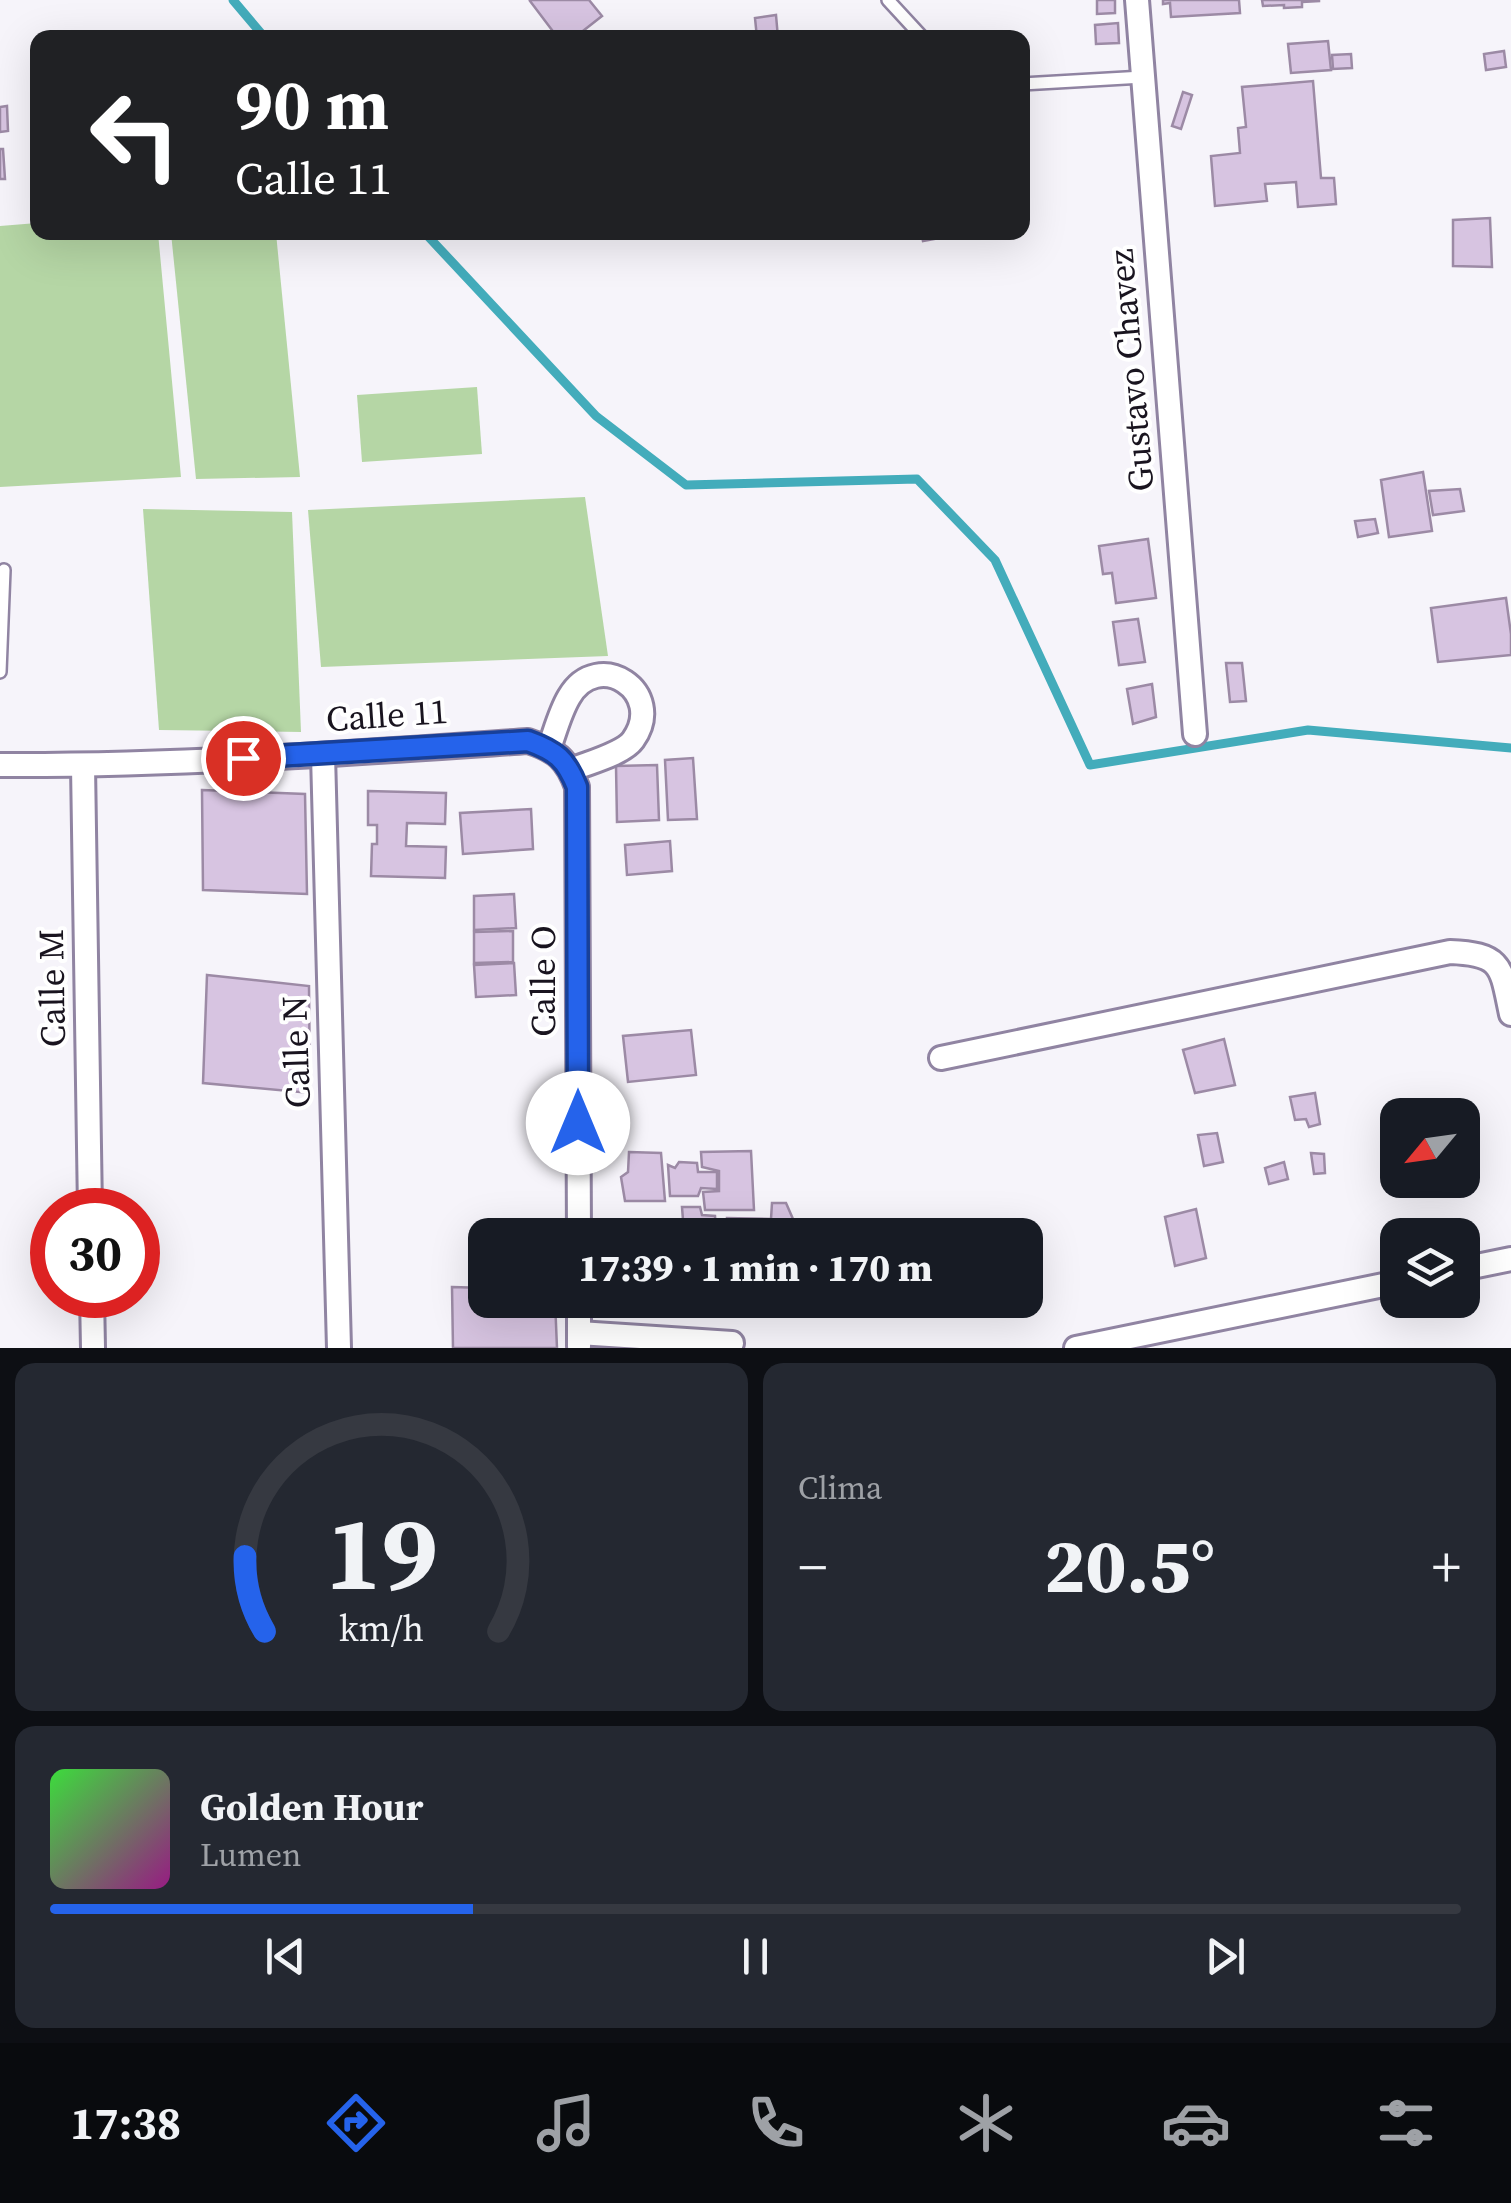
<!DOCTYPE html>
<html lang="es">
<head>
<meta charset="utf-8">
<style>
	body { margin:0; font-family:"Source Serif 4",serif; background:#242831; color:#f1f3f6; height:100vh; display:flex; flex-direction:column; font-size:38px; white-space:nowrap }
	* { box-sizing:border-box; margin:0 }
	p { font-size:32px; color:#9ea1a6 }
	.icon { flex:none; width:55px; height:55px; fill:none; stroke:currentColor; stroke-width:2; stroke-linecap:round; stroke-linejoin:round }
	.map { position:relative; height:1348px; overflow:hidden }
	.details { display:flex; flex-direction:column; gap:15px; padding:15px; background:#0d0f14; flex:1 }
	.details>* { flex:none }
	.hud { position:absolute; left:30px; top:30px; width:1000px; height:210px; border-radius:20px; box-shadow:0 10px 40px #0002; background:#202124; color:#fff; overflow:hidden }
	.needle { width:65px; rotate:241deg }
	.buttons { position:absolute; left:1380px; top:1098px; display:grid; gap:20px }
	.buttons a { display:grid; place-items:center; width:100px; height:100px; border-radius:20px; background:#171b24; box-shadow:0 10px 40px #0002; font-size:50px }
	.speed { position:absolute; left:30px; top:1188px; display:flex; gap:20px; font-size:50px; font-weight:700; text-align:center }
	.speed>* { display:grid; place-content:center; width:130px; height:130px; border-radius:50%; background:#171b24; box-shadow:0 10px 40px #0002; line-height:1 }
	.speed .limit { border:15px solid #d22; background:#fff; color:#111 }
	.pin { position:absolute; display:grid; place-items:center; width:85px; height:85px; color:#fff; margin:-42px; border:5px solid #fff; border-radius:50%; box-shadow:0 2px 10px #0007 }
	.me { position:absolute; width:110px; margin:-55px; rotate:0deg; stroke-linejoin:round; filter:drop-shadow(0 0 8px #0008) }
	.turn { display:flex; align-items:center; gap:35px; height:210px; padding:0 40px; font-size:45px }
	.turn .icon { width:130px; height:130px; stroke-width:2.5 }
	.turn b { display:block; font-size:70px; line-height:85px }
	.big { font-size:75px; font-weight:800; line-height:1.1 }
	.details .card { flex:1; display:flex; flex-direction:column; justify-content:center; gap:15px; min-width:0; padding:0 35px; border-radius:20px; background:#242831 }
	.details .dial { align-items:center; gap:0 }
	.dial svg { height:260px; overflow:visible; fill:none; stroke:#363941; stroke-width:7; stroke-linecap:round; text-anchor:middle }
	.dial text { fill:#f1f3f6; stroke:none }
	.song { display:flex; align-items:center; gap:30px }
	.cover { width:120px; height:120px; border-radius:15px; background:linear-gradient(135deg,hsl(120 70% 55%),hsl(310 70% 35%)) }
	.played { height:10px; border-radius:5px; background:linear-gradient(90deg,#2563eb 30%,#363941 30%) }
	.keys { display:flex; justify-content:space-around; direction:ltr }
	.heat { display:flex; justify-content:space-between; align-items:center; font-size:55px; direction:ltr }
	.details .tiles { flex:1; display:grid; gap:15px; grid-template-columns:1fr 1fr }
	.card:last-child { grid-column:span 2 }
	.trip { position:absolute; left:468px; top:1218px; width:575px; height:100px; border-radius:20px; background:#171b24; box-shadow:0 10px 40px #0002; font-weight:800; line-height:100px; text-align:center }
	.menu { display:flex; height:160px; justify-content:space-around; align-items:center; background:#090b0e; color:#9ea1a6 }
	.menu .icon { width:70px; height:70px }
	.menu .on { color:#2563eb }
	.menu b { font-size:45px; color:#f1f3f6 }
	.map>svg:first-child { display:block }
</style>
</head>
<body>
<div class="map">
<svg width="1511" height="1348" viewBox="0 0 1511 1348">
	<rect width="100%" height="100%" fill="#f6f4fa"/>
	<!-- green -->
	<g fill="#b5d6a5">
		<path d="M37 223 38 232 158 233 181 477 0 487V226Z"/>
		<path d="M171 233H276L300 477 196 479Z"/>
		<path d="M477 387 482 454 362 462 357 395Z"/>
		<path d="M585 497 608 656 321 667 308 510Z"/>
		<path d="M143 509 292 512 301 732 159 730Z"/>
	</g>
	<g fill="none" stroke-linecap="round" stroke-linejoin="round">
		<!-- stream -->
		<g stroke="#43acbb" stroke-width="9">
			<path d="M233 0 265 38"/>
			<path d="M424 232 596 416 686 485 917 479 995 560 1090 765 1308 730 1511 748"/>
		</g>
	</g>
	<!-- building -->
	<g fill="#d7c4e1" stroke="#9c8aa5" stroke-width="2.5">
		<path d="M532 0H589L602 16 574 38H558L530 1Z"/>
		<path d="M1097 0H1115V13L1097 14Z"/>
		<path d="M1163 0H1239L1240 13 1171 17 1170 3 1163 4Z"/>
		<path d="M1262 0H1319V1L1302 2V7L1284 8V5L1263 6Z"/>
		<path d="M776 15 778 38H757L755 18Z"/>
		<path d="M1118 23 1119 43 1096 44 1095 25Z"/>
		<path d="M1328 41 1331 70 1291 73 1288 44Z"/>
		<path d="M1504 51 1506 67 1486 70 1484 54Z"/>
		<path d="M1351 54 1352 68 1333 69 1332 55Z"/>
		<path d="M1313 81 1321 178H1334L1336 204 1298 207 1296 182 1265 184 1267 201 1215 206 1211 156 1240 153 1238 128 1246 127 1242 87Z"/>
		<path d="M1183 92 1192 95 1181 129 1172 126Z"/>
		<path d="M7 106 8 131 0 132V107Z"/>
		<path d="M0 149H3L5 179H0Z"/>
		<path d="M1490 218 1492 267 1453 266V220Z"/>
		<path d="M921 232H944L945 237 923 241Z"/>
		<path d="M1423 472 1432 531 1389 537 1381 480Z"/>
		<path d="M1460 489 1464 511 1433 515 1429 491Z"/>
		<path d="M1375 519 1378 533 1358 537 1355 521Z"/>
		<path d="M1148 539 1156 598 1116 603 1112 573 1103 574 1099 546Z"/>
		<path d="M1506 598 1511 634V655L1438 662 1431 608Z"/>
		<path d="M1138 619 1145 662 1119 665 1113 622Z"/>
		<path d="M1226 663H1242L1246 701 1230 702Z"/>
		<path d="M1152 684 1156 717 1133 724 1127 689Z"/>
		<path d="M693 758 697 819 668 820 665 760Z"/>
		<path d="M657 765 659 820 617 822 616 766Z"/>
		<path d="M202 790 305 794 307 894 203 890Z"/>
		<path d="M368 791 446 793 445 824 407 823 406 846 446 847 445 878 371 876 372 844H377V825H368Z"/>
		<path d="M531 809 533 849 463 854 460 813Z"/>
		<path d="M670 841 672 871 627 875 625 845Z"/>
		<path d="M514 894 516 928 474 930V896Z"/>
		<path d="M513 931V962L474 963V932Z"/>
		<path d="M514 963 516 995 476 997 474 965Z"/>
		<path d="M207 975 309 986 310 1093 203 1083Z"/>
		<path d="M691 1030 696 1075 628 1082 623 1036Z"/>
		<path d="M1224 1039 1235 1085 1195 1093 1183 1050Z"/>
		<path d="M1315 1093 1320 1124 1309 1127 1306 1119 1295 1120 1290 1097Z"/>
		<path d="M1217 1133 1223 1162 1204 1166 1198 1135Z"/>
		<path d="M751 1151 754 1210H705L703 1192 719 1191V1171L702 1167 701 1152Z"/>
		<path d="M629 1152 661 1153 665 1201H625L621 1177 628 1172Z"/>
		<path d="M1311 1153 1324 1154 1325 1173 1314 1174Z"/>
		<path d="M679 1162 697 1163 698 1172H717V1189L701 1188 698 1196H670L668 1165 675 1168Z"/>
		<path d="M1284 1162 1288 1179 1269 1184 1265 1168Z"/>
		<path d="M772 1203H786L800 1235H727V1218L771 1219Z"/>
		<path d="M682 1207H700L702 1215 715 1216 716 1230 700 1229 701 1234 684 1233Z"/>
		<path d="M1196 1209 1206 1258 1175 1266 1165 1217Z"/>
		<path d="M621 1221 641 1223V1235H621Z"/>
		<path d="M452 1287 485 1288V1300H555L557 1348H453Z"/>
		<path d="M717 1300H739L749 1303 744 1314 716 1308Z"/>
	</g>
	<g fill="none" stroke-linecap="round" stroke-linejoin="round">
		<defs>
			<g id="lane">
				<path d="M888 0 923 38"/>
				<path d="M1022 84 1143 77"/>
				<path d="M0 672 4 570"/>
			</g>
			<g id="street">
				<path d="M1137 0 1195 734"/>
				<path d="M549 748C555 732 560 712 569 697 598 647 667 692 633 740 623 754 587 763 571 770"/>
				<path d="M323 755 339 1348"/>
				<path d="M0 765C176 766 352 753 528 741 556 750 567 759 577 787L579 1235"/>
				<path d="M83 766 90 1210"/>
				<path d="M941 1058 1450 952C1503 954 1501 967 1511 1014"/>
				<path d="M1462 1269 1511 1259"/>
				<path d="M92 1295 93 1348"/>
				<path d="M579 1333 732 1343"/>
				<path d="M579 1346V1300"/>
				<path d="M1076 1348 1398 1282"/>
			</g>
		</defs>
		<!-- lane casing -->
		<use href="#lane" stroke="#9084a2" stroke-width="16"/>
		<!-- street casing -->
		<use href="#street" stroke="#9084a2" stroke-width="28"/>
		<!-- lane -->
		<use href="#lane" stroke="#fff" stroke-width="11"/>
		<!-- street -->
		<use href="#street" stroke="#fff" stroke-width="22"/>
	</g>
	<g fill="none" stroke-linecap="round" stroke-linejoin="round">
		<defs>
			<path id="route" d="M243 758 528 741C556 751 566 759 577 787L578 1123"/>
		</defs>
		<!-- route casing -->
		<use href="#route" stroke="#184099" stroke-width="25"/>
		<!-- route -->
		<use href="#route" stroke="#2563eb" stroke-width="18"/>
	</g>
	<g text-anchor="middle" stroke-width="8" stroke-linejoin="round" paint-order="stroke">
		<!-- street labels -->
		<g font-size="35" fill="#19141f" stroke="#fff">
			<text transform="translate(1131 370) rotate(-95)" y="12">Gustavo Chavez</text>
			<text transform="translate(387 715) rotate(-4)" y="12">Calle 11</text>
			<text transform="translate(543 981) rotate(-90)" y="12">Calle O</text>
			<text transform="translate(52 988) rotate(-91)" y="12">Calle M</text>
			<text transform="translate(296 1052) rotate(-92)" y="12">Calle N</text>
		</g>
	</g>
</svg>
<div class="buttons">
<a><svg class="needle" viewBox="-14 -14 28 28"><path d="M0-13l5 13h-10z" fill="#e53935"/><path d="M0 13l5-13h-10z" fill="#9ea1a6"/></svg></a>
<a><svg class="icon" aria-label="layers" viewBox="0 0 24 24"><path d="M12 4l9 5-9 5-9-5zM3 14l9 5 9-5"/></svg></a>
</div>
<div class="speed"><div class="limit">30</div></div>
<div class="pin" style="left:243px;top:758px;background:#d93025"><svg class="icon" aria-label="arrive" viewBox="0 0 24 24"><path d="M6 21V4h12l-3 4 3 4H6"/></svg></div>
<svg class="me" style="left:578px;top:1123px" viewBox="-20 -20 40 40"><circle r="19" fill="#fff"/><path d="M0-13L10 11 0 6-10 11z" fill="#2563eb"/></svg>
<div class="trip">17:39 · 1 min · 170 m</div>
<div class="hud">
<div class="turn"><svg class="icon" aria-label="left" viewBox="0 0 24 24"><path d="M17 20v-9H6M10 6l-5 5 5 5"/></svg><div><b>90 m</b>Calle 11</div></div>
</div>
</div>
<section class="details">
<div class="tiles">
<div class="card dial"><svg viewBox="0 0 100 80">
<path d="M14 69A42 42 0 1 1 86 69"/>
<path d="M14 69A42 42 0 0 1 8 46" stroke="#2563eb"/>
<text x="50" y="56" font-size="32" font-weight="700">19</text>
<text x="50" y="72" font-size="11">km/h</text>
</svg></div>
<div class="card"><p>Clima</p>
<div class="heat"><a>−</a><b class="big">20.5°</b><a>+</a></div>
</div>
<div class="card">
<div class="song"><i class="cover"></i><div><b>Golden Hour</b><p>Lumen</p></div></div>
<div class="played"></div>
<div class="keys"><svg class="icon" aria-label="previous" viewBox="0 0 24 24"><path d="M18 5L8 12l10 7zM5 5v14"/></svg><svg class="icon" aria-label="pause" viewBox="0 0 24 24"><path d="M8 5v14M16 5v14"/></svg><svg class="icon" aria-label="next" viewBox="0 0 24 24"><path d="M6 5l10 7-10 7zM19 5v14"/></svg></div>
</div>
</div>
</section>
<nav class="menu">
<b>17:38</b>
<svg class="icon on" aria-label="directions" viewBox="0 0 24 24"><path d="M12 3l9 9-9 9-9-9zM9 14v-3h6M13 9l2 2-2 2"/></svg>
<svg class="icon" aria-label="music" viewBox="0 0 24 24"><path d="M9 18V5l10-2v13"/><circle cx="6" cy="18" r="3"/><circle cx="16" cy="16" r="3"/></svg>
<svg class="icon" aria-label="phone" viewBox="0 0 24 24"><path d="M5 4h4l2 5-3 2q2 4 5 5l2-3 5 2v4C11 20 4 13 5 4z"/></svg>
<svg class="icon" aria-label="climate" viewBox="0 0 24 24"><path d="M12 3v18M4 7l16 10M4 17L20 7"/></svg>
<svg class="icon" aria-label="car" viewBox="0 0 24 24"><path d="M5 17H2v-5l4-1 3-4h7l3 4 3 1v5h-3M9 17h6M6 11h13"/><circle cx="7" cy="17" r="2"/><circle cx="17" cy="17" r="2"/></svg>
<svg class="icon" aria-label="filters" viewBox="0 0 24 24"><path d="M4 7h16M4 17h16"/><circle cx="9" cy="7" r="2"/><circle cx="15" cy="17" r="2"/></svg>
</nav>
</body>
</html>
